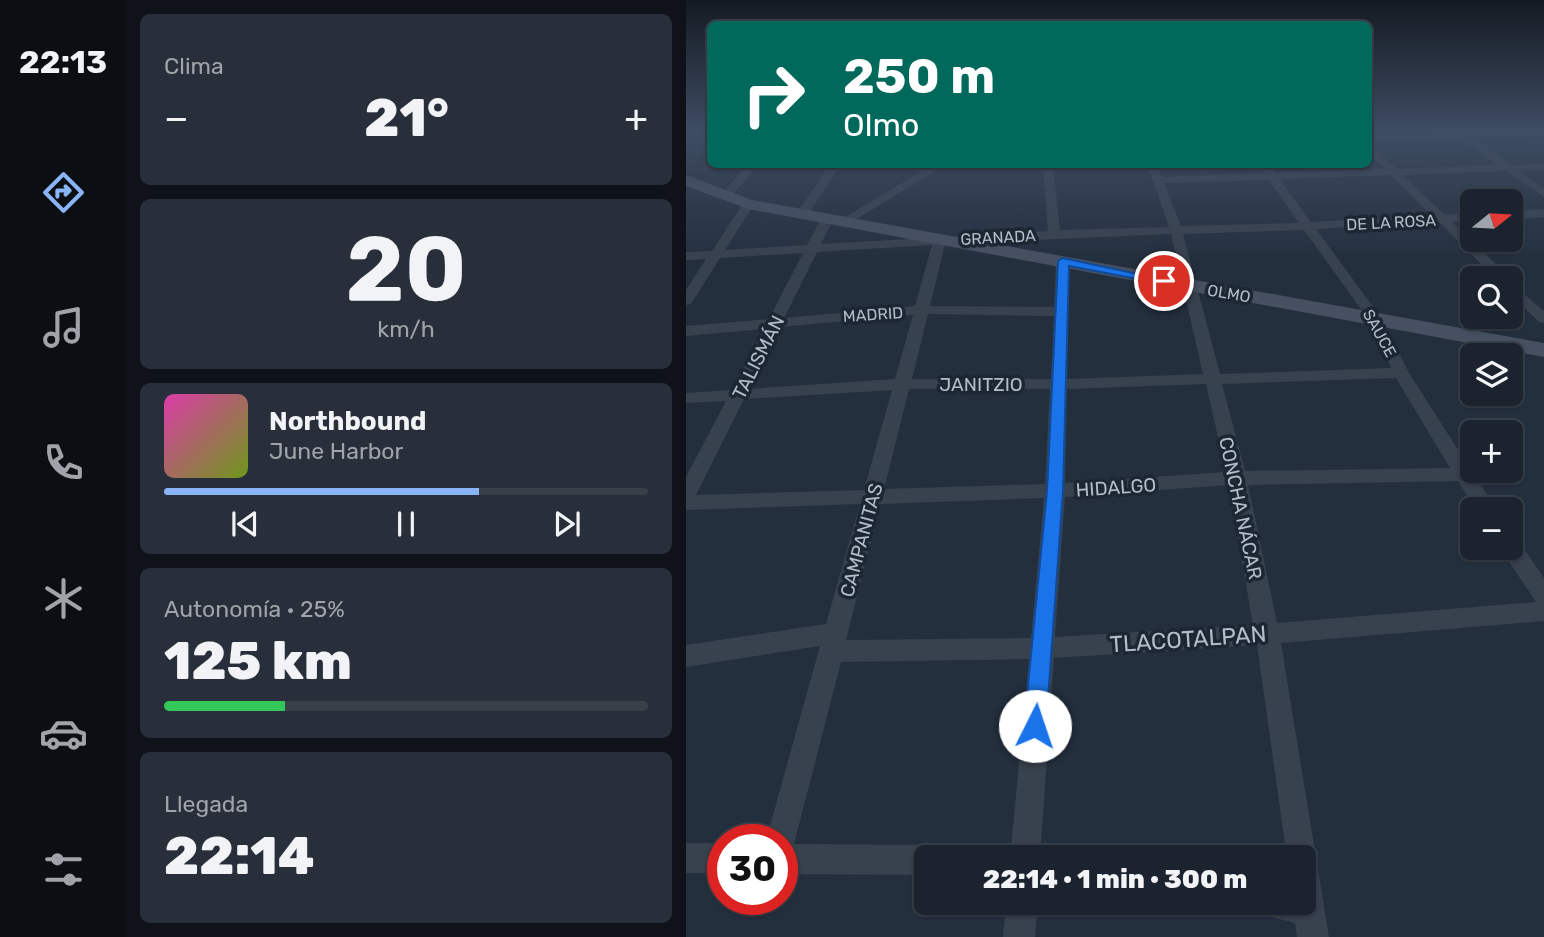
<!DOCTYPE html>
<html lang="es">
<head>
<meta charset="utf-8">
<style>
	body { margin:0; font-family:Rubik,sans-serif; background:#282f3a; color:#f1f3f6; height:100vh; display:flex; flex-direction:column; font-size:26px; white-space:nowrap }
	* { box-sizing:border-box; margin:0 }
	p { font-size:23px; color:#a0a4aa }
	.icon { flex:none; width:38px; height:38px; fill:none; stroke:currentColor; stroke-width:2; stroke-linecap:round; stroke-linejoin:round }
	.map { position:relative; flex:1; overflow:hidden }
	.sheet { display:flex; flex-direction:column; gap:14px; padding:14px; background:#0f1319; width:560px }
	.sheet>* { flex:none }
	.top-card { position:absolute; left:21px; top:21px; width:665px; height:147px; border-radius:10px; box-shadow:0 2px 5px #0004,0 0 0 2px #39404a; background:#00695c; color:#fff; overflow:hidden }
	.needle { width:46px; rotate:72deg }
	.fabs { position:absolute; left:774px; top:189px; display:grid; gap:14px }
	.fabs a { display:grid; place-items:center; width:63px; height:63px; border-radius:10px; background:#1b232e; box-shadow:0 2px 5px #0004,0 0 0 2px #39404a; font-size:35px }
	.speed { position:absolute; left:21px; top:824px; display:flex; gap:14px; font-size:35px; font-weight:700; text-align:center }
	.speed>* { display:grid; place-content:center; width:91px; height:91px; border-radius:50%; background:#1b232e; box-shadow:0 2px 5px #0004,0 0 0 2px #39404a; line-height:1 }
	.speed .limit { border:10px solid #d22; background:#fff; color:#111 }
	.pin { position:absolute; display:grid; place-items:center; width:60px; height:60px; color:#fff; margin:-30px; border:4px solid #fff; border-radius:50%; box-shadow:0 2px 7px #0007 }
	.me { position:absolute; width:77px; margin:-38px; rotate:4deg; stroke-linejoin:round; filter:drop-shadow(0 0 5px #0008) }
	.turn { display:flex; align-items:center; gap:24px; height:147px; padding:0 21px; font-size:32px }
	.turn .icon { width:91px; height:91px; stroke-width:2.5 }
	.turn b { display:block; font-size:49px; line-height:60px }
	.big { font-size:52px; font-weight:800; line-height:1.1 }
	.sheet .tile { flex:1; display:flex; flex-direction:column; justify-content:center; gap:10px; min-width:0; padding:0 24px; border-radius:10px; background:#282f3a }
	.sheet .dial { align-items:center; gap:0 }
	.dial b { font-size:91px; line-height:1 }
	.song { display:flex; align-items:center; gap:21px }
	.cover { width:84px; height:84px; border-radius:10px; background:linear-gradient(135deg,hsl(320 70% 55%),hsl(80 70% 35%)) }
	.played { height:7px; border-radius:4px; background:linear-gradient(90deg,#8ab4f8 65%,#39404a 65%) }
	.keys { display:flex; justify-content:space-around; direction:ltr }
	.heat { display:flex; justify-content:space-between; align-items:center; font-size:38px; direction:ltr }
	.charge { height:10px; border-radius:5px; background:linear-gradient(90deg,#34c759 25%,#39404a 0) }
	.trip { position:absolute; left:228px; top:845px; width:402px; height:70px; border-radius:10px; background:#1b232e; box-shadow:0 2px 5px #0004,0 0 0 2px #39404a; font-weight:800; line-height:70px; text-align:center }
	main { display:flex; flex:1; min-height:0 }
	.tab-bar { display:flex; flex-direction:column; width:126px; justify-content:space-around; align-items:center; background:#0b0e12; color:#a0a4aa }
	.tab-bar .icon { width:49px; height:49px }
	.tab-bar .selected { color:#8ab4f8 }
	.tab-bar b { font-size:32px; color:#f1f3f6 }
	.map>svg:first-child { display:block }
</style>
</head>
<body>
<main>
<nav class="tab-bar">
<b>22:13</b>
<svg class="icon selected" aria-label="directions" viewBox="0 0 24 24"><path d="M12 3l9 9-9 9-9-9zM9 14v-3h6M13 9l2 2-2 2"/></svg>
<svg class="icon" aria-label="music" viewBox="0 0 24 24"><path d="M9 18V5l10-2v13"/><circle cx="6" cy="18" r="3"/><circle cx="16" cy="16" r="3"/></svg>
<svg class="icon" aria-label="phone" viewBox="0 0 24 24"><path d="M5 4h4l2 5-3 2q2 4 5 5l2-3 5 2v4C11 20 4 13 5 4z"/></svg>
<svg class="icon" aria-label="climate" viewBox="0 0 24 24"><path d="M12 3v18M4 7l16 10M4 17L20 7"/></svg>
<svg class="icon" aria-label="car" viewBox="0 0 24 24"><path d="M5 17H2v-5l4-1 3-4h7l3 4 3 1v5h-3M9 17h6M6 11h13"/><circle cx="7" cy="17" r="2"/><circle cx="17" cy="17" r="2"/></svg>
<svg class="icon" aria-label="filters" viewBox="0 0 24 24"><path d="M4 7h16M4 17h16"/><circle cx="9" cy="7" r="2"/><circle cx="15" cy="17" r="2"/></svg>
</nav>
<section class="sheet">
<div class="tile"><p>Clima</p>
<div class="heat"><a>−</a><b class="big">21°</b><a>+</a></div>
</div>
<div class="tile dial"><b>20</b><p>km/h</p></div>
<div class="tile">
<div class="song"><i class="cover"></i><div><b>Northbound</b><p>June Harbor</p></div></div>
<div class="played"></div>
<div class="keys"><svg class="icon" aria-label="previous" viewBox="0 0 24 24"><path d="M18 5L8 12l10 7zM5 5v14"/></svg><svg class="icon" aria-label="pause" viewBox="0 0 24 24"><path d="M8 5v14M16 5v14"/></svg><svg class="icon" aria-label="next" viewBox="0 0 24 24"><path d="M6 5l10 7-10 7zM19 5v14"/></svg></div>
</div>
<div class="tile"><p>Autonomía · 25%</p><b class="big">125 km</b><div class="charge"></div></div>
<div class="tile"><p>Llegada</p><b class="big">22:14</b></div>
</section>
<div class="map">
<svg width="858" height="937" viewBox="0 0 858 937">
	<rect width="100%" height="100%" fill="#242f3e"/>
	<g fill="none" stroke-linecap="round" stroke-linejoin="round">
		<!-- street -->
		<g fill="#38414e" fill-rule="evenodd">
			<path d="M858 130V136L788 138 825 165 858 164V170L833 171 858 189V197L820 171 717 175 759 215 786 213V221L766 222 824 278H809L753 222 630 229 696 319 723 373 810 509H790L772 481 562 485 591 623 850 602 814 548H824V538L832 540 858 578V621L595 643 643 937H611L609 923 574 914 569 903H618V858H601L571 645 368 658 354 858H324L343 659 155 662 108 844 240 845 251 849 254 858H240V875L96 874V840H80L134 646 0 667V645L140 624 174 504 0 510V477L40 401 0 403V393L46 390 78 329 0 336V326L83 319 117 253 34 258 5 304 0 305V290L20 259 0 260V252L26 251 58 202 62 201 68 204 39 250 121 245 136 217 142 213 148 217 135 244 362 231 357 164H367L374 230 483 227 461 164H471L476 177 578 173 572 164H583L589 173 699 169 682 153V144L711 169 812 165 776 139 682 142V136ZM705 175 746 216 625 222 593 179ZM583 180 613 223 495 226 478 183ZM618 230 682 319 705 368 534 374 497 234ZM485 234 517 374 381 379 382 259 370 262 368 307 244 306 259 244ZM246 245 229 306 98 318 131 252ZM242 314 368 316 365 379H226ZM227 315 209 379 63 389 94 327ZM710 378 764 468 559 471 536 384ZM520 384 540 472 379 483 381 389ZM223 389H364L359 484 198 489ZM206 390 178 490 10 495 58 399ZM543 485 567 625 369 637 379 497ZM358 498 345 638 160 640 194 504Z"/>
			<path d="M62 164H73L44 198H36V194Z"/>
			<path d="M144 164H155L121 216H113L111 213Z"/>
			<path d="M248 164H261L164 223 154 220Z"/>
			<path d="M858 209V217L824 219V211Z"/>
			<path d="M824 282 858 311V323L853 322 824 294Z"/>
			<rect x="0" y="843" width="37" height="30"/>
			<path d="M320 903H352L349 937H317Z"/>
		</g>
		<!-- secondary -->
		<path fill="#465061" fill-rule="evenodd" d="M0 175 66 200 858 343V357L62 209 0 186Z"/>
	</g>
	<!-- sky -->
	<linearGradient id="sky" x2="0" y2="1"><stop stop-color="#141a22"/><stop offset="0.5" stop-color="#3f4d63"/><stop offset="1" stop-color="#3f4d63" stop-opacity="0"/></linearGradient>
	<rect width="858" height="260" fill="url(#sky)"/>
	<!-- route -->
	<path fill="#1a73e8" stroke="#114b97" stroke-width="2" d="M377 258 484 281 478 284 383 266 377 491 360 726 357 734 349 737 341 734 338 726 361 491 372 261Z"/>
	<g text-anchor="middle" stroke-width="7" stroke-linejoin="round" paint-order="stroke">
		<!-- far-street labels -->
		<g font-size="16" fill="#b4bcc9" stroke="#1d2633">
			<text transform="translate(705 222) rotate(-3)" y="6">DE LA ROSA</text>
			<text transform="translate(312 237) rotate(-3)" y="6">GRANADA</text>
			<text transform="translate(543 293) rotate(10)" y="6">OLMO</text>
			<text transform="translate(187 314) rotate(-4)" y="6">MADRID</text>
			<text transform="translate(694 333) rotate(61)" y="6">SAUCE</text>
		</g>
		<!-- street labels -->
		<g font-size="19" fill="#b4bcc9" stroke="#1d2633">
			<text transform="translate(72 357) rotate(-63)" y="7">TALISMÁN</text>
			<text x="295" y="391">JANITZIO</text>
			<text transform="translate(430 487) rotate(-4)" y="7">HIDALGO</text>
			<text transform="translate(555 508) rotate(78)" y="7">CONCHA NÁCAR</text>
			<text transform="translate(175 540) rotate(-75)" y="7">CAMPANITAS</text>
		</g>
		<!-- near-street labels -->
		<g font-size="23" fill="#b4bcc9" stroke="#1d2633">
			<text transform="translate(502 639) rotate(-4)" y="8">TLACOTALPAN</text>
		</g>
	</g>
</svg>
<div class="fabs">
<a><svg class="needle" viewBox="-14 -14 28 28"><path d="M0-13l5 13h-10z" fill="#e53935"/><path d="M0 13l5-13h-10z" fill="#a0a4aa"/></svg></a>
<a><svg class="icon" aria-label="search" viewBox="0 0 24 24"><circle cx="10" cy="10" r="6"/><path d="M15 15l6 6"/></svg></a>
<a><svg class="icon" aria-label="layers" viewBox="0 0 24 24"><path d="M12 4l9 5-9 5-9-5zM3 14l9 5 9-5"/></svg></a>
<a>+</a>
<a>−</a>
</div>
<div class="speed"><div class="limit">30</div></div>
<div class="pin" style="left:478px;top:281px;background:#d93025"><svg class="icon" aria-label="arrive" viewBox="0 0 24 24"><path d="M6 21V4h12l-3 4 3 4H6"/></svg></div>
<svg class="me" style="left:349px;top:726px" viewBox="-20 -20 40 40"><circle r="19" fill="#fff"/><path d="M0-13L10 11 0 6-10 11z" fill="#1a73e8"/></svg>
<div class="trip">22:14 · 1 min · 300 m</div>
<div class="top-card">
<div class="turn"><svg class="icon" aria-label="right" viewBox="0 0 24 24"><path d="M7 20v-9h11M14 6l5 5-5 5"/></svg><div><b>250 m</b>Olmo</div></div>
</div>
</div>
</main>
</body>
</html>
